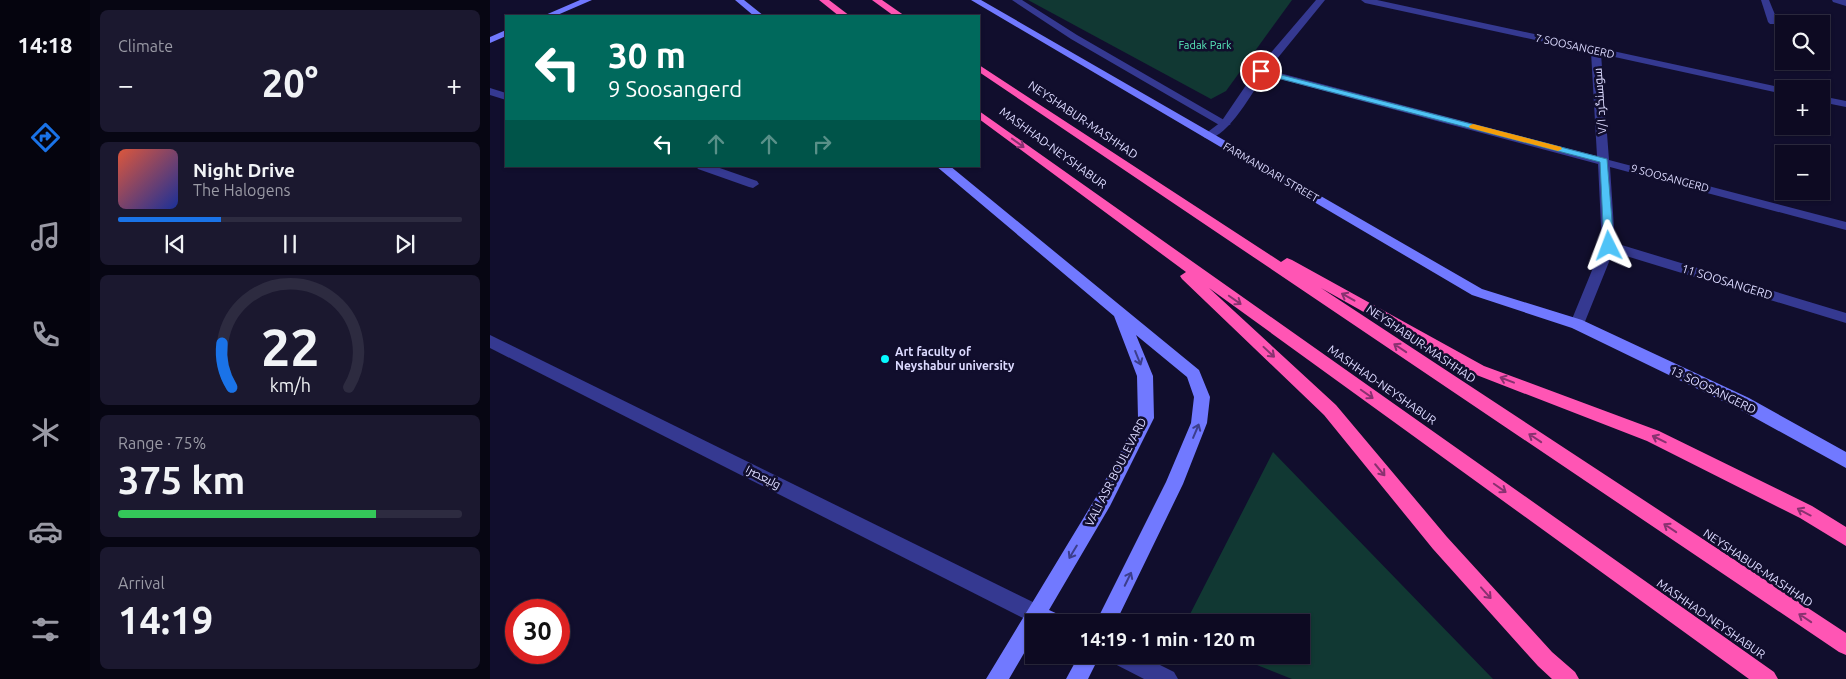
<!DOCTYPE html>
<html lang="en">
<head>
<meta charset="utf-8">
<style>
	body { margin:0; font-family:Ubuntu,Cairo,sans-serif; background:#1b182f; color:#f1f3f6; height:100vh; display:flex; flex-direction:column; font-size:19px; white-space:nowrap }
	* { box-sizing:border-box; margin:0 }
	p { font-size:16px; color:#9a9aa5 }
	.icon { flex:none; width:28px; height:28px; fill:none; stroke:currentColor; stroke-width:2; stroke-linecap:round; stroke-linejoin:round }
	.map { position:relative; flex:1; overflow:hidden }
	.drawer { display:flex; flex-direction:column; gap:10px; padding:10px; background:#070613; width:400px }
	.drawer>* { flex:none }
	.guide { position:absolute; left:15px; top:15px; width:475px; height:152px; border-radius:0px; box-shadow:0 1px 4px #0004,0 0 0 1px #2d2b40; background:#00695c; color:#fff; overflow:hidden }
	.controls { position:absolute; left:1285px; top:15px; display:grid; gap:10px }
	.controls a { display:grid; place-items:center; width:55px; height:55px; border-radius:0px; background:#0d0a22; box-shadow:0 1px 4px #0004,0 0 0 1px #2d2b40; font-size:25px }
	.speed { position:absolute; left:15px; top:599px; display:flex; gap:10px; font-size:25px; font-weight:700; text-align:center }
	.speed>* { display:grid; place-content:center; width:65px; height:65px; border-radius:50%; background:#0d0a22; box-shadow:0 1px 4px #0004,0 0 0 1px #2d2b40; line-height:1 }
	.speed .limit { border:8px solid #d22; background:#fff; color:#111 }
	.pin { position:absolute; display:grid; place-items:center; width:42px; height:42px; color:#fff; margin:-21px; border:2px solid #fff; border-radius:50%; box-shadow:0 1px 5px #0007 }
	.me { position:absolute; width:55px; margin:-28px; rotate:357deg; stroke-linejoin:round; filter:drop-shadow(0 0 4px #0008) }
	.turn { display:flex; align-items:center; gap:18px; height:105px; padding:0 20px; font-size:22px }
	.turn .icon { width:65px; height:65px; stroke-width:2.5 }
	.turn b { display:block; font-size:35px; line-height:42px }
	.lanes { display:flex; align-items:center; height:48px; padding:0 20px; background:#0003; justify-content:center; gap:25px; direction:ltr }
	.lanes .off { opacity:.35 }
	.big { font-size:38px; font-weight:700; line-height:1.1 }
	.drawer .tile { flex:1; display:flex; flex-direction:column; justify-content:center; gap:8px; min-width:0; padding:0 18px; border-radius:8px; background:#1b182f }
	.drawer .dial { align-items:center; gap:0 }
	.dial svg { height:130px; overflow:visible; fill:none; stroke:#2d2b40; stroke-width:7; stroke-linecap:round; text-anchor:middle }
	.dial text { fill:#f1f3f6; stroke:none }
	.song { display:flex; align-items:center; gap:15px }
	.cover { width:60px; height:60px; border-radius:8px; background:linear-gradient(135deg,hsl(10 70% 55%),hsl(230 70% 35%)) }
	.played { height:5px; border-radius:2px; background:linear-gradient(90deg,#1a73e8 30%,#2d2b40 30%) }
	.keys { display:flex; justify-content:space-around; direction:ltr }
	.heat { display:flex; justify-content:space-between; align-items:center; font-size:28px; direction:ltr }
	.charge { height:8px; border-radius:4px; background:linear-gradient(90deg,#34c759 75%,#2d2b40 0) }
	.trip { position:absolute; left:535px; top:614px; width:285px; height:50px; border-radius:0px; background:#0d0a22; box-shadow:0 1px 4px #0004,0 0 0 1px #2d2b40; font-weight:700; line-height:50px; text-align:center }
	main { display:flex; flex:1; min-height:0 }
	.dock { display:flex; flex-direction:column; width:90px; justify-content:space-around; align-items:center; background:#05040e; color:#9a9aa5 }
	.dock .icon { width:35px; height:35px }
	.dock .active { color:#1a73e8 }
	.dock b { font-size:22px; color:#f1f3f6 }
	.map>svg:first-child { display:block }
</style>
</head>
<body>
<main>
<nav class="dock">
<b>14:18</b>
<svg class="icon active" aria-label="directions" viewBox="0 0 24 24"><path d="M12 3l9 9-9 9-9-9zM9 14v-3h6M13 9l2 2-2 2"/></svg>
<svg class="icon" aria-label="music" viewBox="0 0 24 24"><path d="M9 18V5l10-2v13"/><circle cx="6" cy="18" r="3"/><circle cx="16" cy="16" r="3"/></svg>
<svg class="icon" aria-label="phone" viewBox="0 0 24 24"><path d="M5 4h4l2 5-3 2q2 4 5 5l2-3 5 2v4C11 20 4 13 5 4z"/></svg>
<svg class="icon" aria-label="climate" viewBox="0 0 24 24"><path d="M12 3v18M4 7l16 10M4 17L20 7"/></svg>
<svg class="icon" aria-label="car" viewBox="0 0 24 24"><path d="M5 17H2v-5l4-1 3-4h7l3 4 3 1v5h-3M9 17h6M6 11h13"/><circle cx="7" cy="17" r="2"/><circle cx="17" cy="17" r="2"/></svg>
<svg class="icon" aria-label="filters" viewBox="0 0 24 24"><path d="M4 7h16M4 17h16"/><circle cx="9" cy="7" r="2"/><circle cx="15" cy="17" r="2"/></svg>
</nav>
<section class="drawer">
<div class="tile"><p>Climate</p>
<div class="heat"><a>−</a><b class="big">20°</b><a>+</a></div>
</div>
<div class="tile">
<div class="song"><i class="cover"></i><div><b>Night Drive</b><p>The Halogens</p></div></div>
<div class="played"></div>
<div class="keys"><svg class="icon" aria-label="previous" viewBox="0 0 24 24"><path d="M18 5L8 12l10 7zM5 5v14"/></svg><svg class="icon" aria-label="pause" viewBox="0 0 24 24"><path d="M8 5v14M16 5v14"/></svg><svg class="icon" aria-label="next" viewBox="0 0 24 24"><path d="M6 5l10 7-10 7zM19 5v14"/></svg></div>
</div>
<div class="tile dial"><svg viewBox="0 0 100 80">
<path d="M14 69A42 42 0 1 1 86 69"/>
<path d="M14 69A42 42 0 0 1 8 42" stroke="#1a73e8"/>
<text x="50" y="56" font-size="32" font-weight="700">22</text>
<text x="50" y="72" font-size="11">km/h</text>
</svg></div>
<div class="tile"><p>Range · 75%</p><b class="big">375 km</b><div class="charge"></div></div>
<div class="tile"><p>Arrival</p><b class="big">14:19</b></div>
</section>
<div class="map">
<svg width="1356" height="679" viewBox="0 0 1356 679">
	<rect width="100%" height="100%" fill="#110e2d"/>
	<!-- green -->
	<g fill="#113833">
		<path d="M538 0H802L736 91 721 99Z"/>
		<path d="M783 452 1003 679H802L742 655H811V622H696Z"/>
	</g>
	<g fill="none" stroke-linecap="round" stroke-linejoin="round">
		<!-- lane -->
		<g fill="#353991" fill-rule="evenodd">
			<path d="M522 0H532L587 35 741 124 735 127 731 126 581 39Z"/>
			<path d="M1271 0H1279L1288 22 1286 24H1280L1278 22Z"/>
		</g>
		<!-- street -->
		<g fill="#353991" fill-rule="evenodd">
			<path d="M826 0H835L778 70 1107 156 1101 52 875 3 871 0H887L1298 89H1294V94L1111 54 1119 160 1356 222V230L1120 167 1125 243 1356 313V323L1123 252 1094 324 1092 328 1087 329 1082 328 1080 324 1112 246 1108 164 774 75C764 90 735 143 715 138L713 136 715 134 731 122 767 69Z"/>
			<path d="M1342 0H1356V6L1343 2Z"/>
			<path d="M0 88 16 93V100L0 95Z"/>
			<path d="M1331 96 1356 101V107L1331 102Z"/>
			<path d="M206 166H224L267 181 269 184 263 188 259 187 208 169Z"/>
			<path d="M0 335 553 607 556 614 553 621 544 623 539 621 0 348Z"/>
			<path d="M618 655H650L684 672 688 679H654L621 662Z"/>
		</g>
		<!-- secondary -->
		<g fill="#7179ff" fill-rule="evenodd">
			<path d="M90 0H102L65 16H53Z"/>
			<path d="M245 0H254L274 16H264Z"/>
			<path d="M481 0H491L992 289 1092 320 1259 398 1356 452V468L1247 408 1082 328 982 295Z"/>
			<path d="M16 30V36L0 43V37Z"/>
			<path d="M446 166H460L709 370 720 397 717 423 693 484 626 622H606L676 482 701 423 704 397 697 377 646 335 663 376 664 418 620 506 559 610 570 615 573 622H544V636L519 679H496L608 494 648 418 647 376 624 316Z"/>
			<path d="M589 655H610L598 679H576Z"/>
		</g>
		<!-- highway -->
		<g fill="#ff55b4" fill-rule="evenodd">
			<path d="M329 0H339L360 16H349Z"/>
			<path d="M382 0H392L415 16H404Z"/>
			<path d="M489 65 791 262 797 258 802 260 994 366 1169 431 1322 506 1356 527V546L1310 518 1157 441 984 374 831 288 1356 633V655L1349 652 489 72Z"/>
			<path d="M489 111 1284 672 1288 679H1259L719 288 846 405 957 537 1062 652 1085 672 1089 679H1062L1048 666 943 549 834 415 692 279 690 276 696 272 489 119Z"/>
		</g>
	</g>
	<!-- one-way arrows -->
	<defs><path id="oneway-shaft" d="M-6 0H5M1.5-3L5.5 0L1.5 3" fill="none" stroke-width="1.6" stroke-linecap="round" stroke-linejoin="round" transform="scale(1.25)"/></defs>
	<g stroke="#883270">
		<use href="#oneway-shaft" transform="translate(528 143) rotate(36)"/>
		<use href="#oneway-shaft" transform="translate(858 297) rotate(-151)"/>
		<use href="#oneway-shaft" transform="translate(745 300) rotate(35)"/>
		<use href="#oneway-shaft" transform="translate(910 348) rotate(-146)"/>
		<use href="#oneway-shaft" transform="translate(779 352) rotate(43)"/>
		<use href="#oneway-shaft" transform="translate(1017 380) rotate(-159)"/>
		<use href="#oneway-shaft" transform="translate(877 394) rotate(35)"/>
		<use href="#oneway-shaft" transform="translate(1045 438) rotate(-146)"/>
		<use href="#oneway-shaft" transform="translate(1169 439) rotate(-154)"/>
		<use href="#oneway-shaft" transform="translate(890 470) rotate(50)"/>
		<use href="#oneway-shaft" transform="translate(1010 488) rotate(35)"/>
		<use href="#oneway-shaft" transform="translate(1314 512) rotate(-152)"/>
		<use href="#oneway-shaft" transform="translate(1180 528) rotate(-146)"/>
		<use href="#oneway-shaft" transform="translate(996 593) rotate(48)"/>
		<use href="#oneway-shaft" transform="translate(1315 618) rotate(-146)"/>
	</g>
	<g stroke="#3c3e8c">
		<use href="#oneway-shaft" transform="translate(648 358) rotate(68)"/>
		<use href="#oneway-shaft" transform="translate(706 431) rotate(-67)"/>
		<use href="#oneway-shaft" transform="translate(583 552) rotate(121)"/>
		<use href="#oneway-shaft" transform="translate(638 579) rotate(-64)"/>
	</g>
	<!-- route -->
	<path fill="#4fc3f7" stroke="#337fa1" d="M768 69 1117 159 1124 246 1119 250 1114 246 1110 162 768 73Z"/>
	<!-- slow -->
	<path fill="#f59e0b" d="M983 124 1071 147 1072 149 1068 151 980 128 979 126Z"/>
	<!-- markers -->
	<circle fill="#06faff" stroke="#110e2d" stroke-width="2" cx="395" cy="359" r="5"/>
	<g text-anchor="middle" stroke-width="5" stroke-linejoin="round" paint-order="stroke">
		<!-- far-park labels -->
		<g font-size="11" fill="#59edbc" stroke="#110e2d">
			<text x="715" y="49">Fadak Park</text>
		</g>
		<!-- far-street labels -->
		<g font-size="11" fill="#dcdaff" stroke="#110e2d">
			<text transform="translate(1085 46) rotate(12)" y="4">7 SOOSANGERD</text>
			<text transform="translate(781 172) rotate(30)" y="4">FARMANDARI STREET</text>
			<text transform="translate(1180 178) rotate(15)" y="4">9 SOOSANGERD</text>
		</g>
		<!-- street labels -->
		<g font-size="12" fill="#dcdaff" stroke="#110e2d">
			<text transform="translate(1110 101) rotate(-94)" y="4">سوسنگرد ۷/۱</text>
			<text transform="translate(593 120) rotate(34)" y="4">NEYSHABUR-MASHHAD</text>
			<text transform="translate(563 148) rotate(36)" y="4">MASHHAD-NEYSHABUR</text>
			<text transform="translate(1237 282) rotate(17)" y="4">11 SOOSANGERD</text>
			<text transform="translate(931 344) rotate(34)" y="4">NEYSHABUR-MASHHAD</text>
			<text transform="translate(892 385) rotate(35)" y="4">MASHHAD-NEYSHABUR</text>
			<text transform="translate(1223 390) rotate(26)" y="4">13 SOOSANGERD</text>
			<text transform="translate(626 472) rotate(-63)" y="4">VALI ASR BOULEVARD</text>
			<text transform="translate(273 477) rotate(27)" y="4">ولیعصر۱</text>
			<text transform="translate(1268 568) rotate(34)" y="4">NEYSHABUR-MASHHAD</text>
			<text transform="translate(1221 619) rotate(35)" y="4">MASHHAD-NEYSHABUR</text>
		</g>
		<!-- poi labels -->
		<g font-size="12" font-weight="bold" fill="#dcdaff" stroke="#110e2d" text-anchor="start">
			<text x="405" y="356">Art faculty of<tspan x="405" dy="14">Neyshabur university</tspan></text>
		</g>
	</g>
</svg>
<div class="controls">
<a><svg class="icon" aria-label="search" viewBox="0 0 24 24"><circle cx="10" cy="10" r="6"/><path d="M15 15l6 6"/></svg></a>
<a>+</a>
<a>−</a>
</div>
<div class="speed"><div class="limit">30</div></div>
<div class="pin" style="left:771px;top:71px;background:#d93025"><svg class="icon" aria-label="arrive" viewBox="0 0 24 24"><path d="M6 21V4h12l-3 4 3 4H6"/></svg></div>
<svg class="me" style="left:1119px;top:246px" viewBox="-20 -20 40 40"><path d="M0-17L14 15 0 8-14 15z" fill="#4fc3f7" stroke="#fff" stroke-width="4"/></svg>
<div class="trip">14:19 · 1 min · 120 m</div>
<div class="guide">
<div class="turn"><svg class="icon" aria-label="left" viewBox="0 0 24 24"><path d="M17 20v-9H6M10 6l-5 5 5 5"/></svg><div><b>30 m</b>9 Soosangerd</div></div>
<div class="lanes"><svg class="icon" aria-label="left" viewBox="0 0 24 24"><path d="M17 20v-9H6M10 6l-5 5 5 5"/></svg><svg class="icon off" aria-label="ahead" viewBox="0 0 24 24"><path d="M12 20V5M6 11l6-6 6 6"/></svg><svg class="icon off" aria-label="ahead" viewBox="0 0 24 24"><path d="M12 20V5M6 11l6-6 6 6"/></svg><svg class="icon off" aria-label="right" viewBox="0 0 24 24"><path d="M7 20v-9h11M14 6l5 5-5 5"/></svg></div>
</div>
</div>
</main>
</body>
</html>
